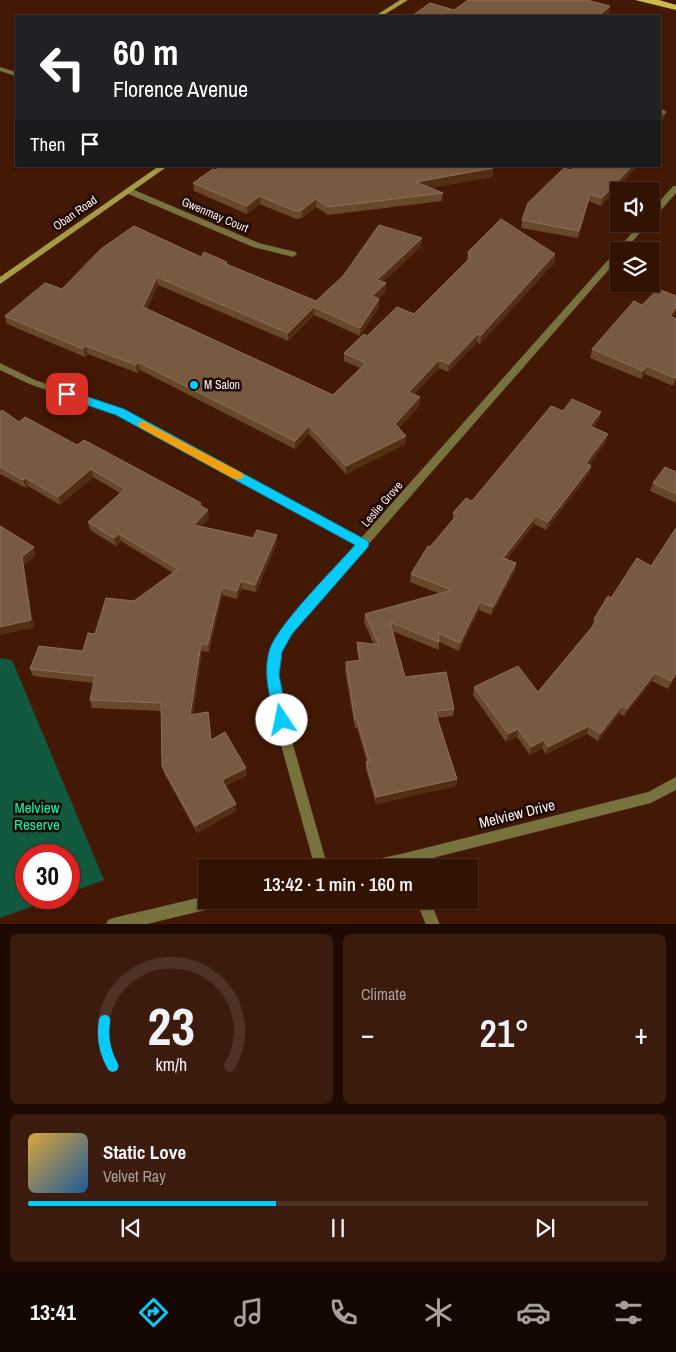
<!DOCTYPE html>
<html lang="en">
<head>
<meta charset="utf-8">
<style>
	body { margin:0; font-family:"Archivo Narrow",sans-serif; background:#3a1b0d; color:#f1f3f6; height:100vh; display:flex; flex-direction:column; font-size:19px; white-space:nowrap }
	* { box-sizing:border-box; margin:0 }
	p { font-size:16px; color:#a89e9a }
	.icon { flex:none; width:28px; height:28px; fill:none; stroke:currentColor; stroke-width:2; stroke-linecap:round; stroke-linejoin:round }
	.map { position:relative; height:924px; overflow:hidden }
	.drawer { display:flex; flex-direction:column; gap:10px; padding:10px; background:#1c0a02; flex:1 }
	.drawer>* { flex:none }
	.top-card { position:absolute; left:15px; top:15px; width:646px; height:152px; border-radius:0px; box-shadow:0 1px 4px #0004,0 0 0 1px #4d3225; background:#202124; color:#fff; overflow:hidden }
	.tools { position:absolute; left:610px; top:182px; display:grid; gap:10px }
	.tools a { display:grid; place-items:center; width:50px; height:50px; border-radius:0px; background:#321203; box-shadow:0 1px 4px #0004,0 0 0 1px #4d3225; font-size:25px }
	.speed { position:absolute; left:15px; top:844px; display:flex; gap:10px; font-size:25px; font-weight:700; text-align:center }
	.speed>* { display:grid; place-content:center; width:65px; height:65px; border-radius:50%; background:#321203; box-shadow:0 1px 4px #0004,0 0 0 1px #4d3225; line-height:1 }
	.speed .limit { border:8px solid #d22; background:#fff; color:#111 }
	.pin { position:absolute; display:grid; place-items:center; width:42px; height:42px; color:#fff; margin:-21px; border-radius:10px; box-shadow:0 2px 8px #0006 }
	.me { position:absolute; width:55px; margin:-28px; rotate:349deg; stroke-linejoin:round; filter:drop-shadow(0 0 4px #0008) }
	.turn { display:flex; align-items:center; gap:18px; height:105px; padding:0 15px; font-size:22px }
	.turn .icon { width:65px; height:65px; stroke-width:2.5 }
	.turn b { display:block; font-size:35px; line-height:42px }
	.then { display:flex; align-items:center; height:48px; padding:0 15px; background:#0003; gap:10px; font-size:19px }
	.big { font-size:38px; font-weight:600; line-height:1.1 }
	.drawer .tile { flex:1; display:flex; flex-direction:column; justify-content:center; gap:8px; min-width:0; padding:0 18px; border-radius:8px; background:#3a1b0d }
	.drawer .dial { align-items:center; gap:0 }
	.dial svg { height:130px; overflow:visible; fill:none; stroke:#4d3225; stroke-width:7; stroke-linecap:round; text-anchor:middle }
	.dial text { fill:#f1f3f6; stroke:none }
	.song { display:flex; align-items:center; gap:15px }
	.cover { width:60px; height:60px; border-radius:8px; background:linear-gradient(135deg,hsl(40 70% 55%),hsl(210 70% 35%)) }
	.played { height:5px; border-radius:2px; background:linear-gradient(90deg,#09cbfa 40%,#4d3225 40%) }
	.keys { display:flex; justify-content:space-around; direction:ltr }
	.heat { display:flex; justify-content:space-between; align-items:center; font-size:28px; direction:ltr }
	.drawer .tiles { flex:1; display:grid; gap:10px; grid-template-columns:1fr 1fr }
	.tile:last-child { grid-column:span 2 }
	.trip { position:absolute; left:198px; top:859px; width:280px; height:50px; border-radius:0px; background:#321203; box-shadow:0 1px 4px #0004,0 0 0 1px #4d3225; font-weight:600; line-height:50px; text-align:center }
	.menu { display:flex; height:80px; justify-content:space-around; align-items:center; background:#140701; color:#a89e9a }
	.menu .icon { width:35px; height:35px }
	.menu .on { color:#09cbfa }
	.menu b { font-size:22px; color:#f1f3f6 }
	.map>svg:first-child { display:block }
</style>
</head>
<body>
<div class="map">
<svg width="676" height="925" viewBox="0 0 676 925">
	<rect width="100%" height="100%" fill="#431804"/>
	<!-- green -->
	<path fill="#125a3f" d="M0 658 12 660 104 880 69 893V855H26V898H56L0 918Z"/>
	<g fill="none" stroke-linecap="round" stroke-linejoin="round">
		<!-- street -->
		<g fill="#77723e" fill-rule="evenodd">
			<path d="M0 67 16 72V76L0 71Z"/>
			<path d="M673 186H676V193L654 218H651V211Z"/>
			<path d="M126 189H132L259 243 296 252 297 254 293 257 253 247 126 193Z"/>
			<path d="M640 224H648L624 251H619V258L291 633 281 652 279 675 290 734 328 868H315L278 734 267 675 269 651 283 627 356 545 117 414 29 384 0 370V363L35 380 123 410 361 538Z"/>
			<path d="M676 777V790L651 803 405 865 395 868H357L358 864 363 862 405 853 648 792Z"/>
			<path d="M206 896V900H225L223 905 218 907 143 925H106L108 920 113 918Z"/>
			<path d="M416 900H430L440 925H426Z"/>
		</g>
		<!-- secondary -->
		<g fill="#a69c46" fill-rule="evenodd">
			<path d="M400 0H408L382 16H375Z"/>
			<path d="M159 166H168L0 284V277Z"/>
		</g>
		<!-- primary -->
		<path fill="#cabc49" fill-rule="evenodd" d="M635 0H659L676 5V10Z"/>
	</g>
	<!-- wall -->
	<g fill="#67482b">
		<path d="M575 166H637L601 206 589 201 578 238 521 228 522 220Z"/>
		<path d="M228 167 493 168 492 177 430 188 443 193 442 201 328 215 316 207 302 218 296 219 260 204 247 214 194 191 193 183 216 170Z"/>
		<path d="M422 238 421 246 383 282 386 283 385 292 378 299 379 307 360 336 314 315 288 341 158 285 147 309 333 395 360 368 344 361V353L367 336 414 314 467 261 468 252 555 254 554 263 480 344 477 342 448 372 439 368 414 394 420 397V405L399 428 406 444 346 474 309 434 295 449 140 370 137 373 88 354 85 357 7 324 5 316 62 289 201 257 227 264 316 301Z"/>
		<path d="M676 296V312L673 317 676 382 673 386 645 374 641 379 590 358 592 349 642 305Z"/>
		<path d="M563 411 599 420 594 427 606 442 589 465 591 466 589 474 546 530 534 524 507 559 516 563 515 571 491 615 479 610 459 651 439 642V650L392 631 405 677 454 709 453 716 437 718 457 779 456 786 376 804 366 769V762H367L357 728H355L345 670 346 662 359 660 357 650V642L374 645 364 622 365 614 440 594 410 582 411 574 430 547 453 520V513L472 501Z"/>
		<path d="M0 412 19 422 77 445 201 503 202 507 209 518 201 526 277 543 256 592 242 589 237 599 222 595 209 652 202 651 193 715 209 720 211 739 247 775 225 786 236 811 197 833 164 773 162 766V711L92 708 90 700 94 683 33 676 30 669 83 651 95 634 134 601 173 573 121 541 116 546 90 530 88 522 120 493 93 477 60 505 28 486 26 488 0 474Z"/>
		<path d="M676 472V503L650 491 653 483Z"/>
		<path d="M676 528V676L668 689 652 681 624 716 619 714 598 741 587 734 546 754 542 748 530 755 517 737 506 742 473 695 474 687 538 692 592 627 594 619 611 598 651 566Z"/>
	</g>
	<!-- shaded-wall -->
	<g fill="#522e13">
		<path d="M610 6 609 13 605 16H598Z"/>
		<path d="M666 112 664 119 660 122V116Z"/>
		<path d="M632 166H637L601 206 602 198Z"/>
		<path d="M493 168 492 177 416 191V182Z"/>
		<path d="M590 194 589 201 578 238 579 231Z"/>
		<path d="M260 196V204L247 214V206Z"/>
		<path d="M316 199V207L302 218V210Z"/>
		<path d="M422 238 421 246 377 288V280Z"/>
		<path d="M555 254 554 263 480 344 481 335Z"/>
		<path d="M157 277 158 285 144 315 143 307Z"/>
		<path d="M386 283 385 292 372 304V296Z"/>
		<path d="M379 299V307L360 336V328Z"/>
		<path d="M314 307V315L288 341V333Z"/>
		<path d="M676 307V312L668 325 670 316Z"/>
		<path d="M478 334 477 342 448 372 449 364Z"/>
		<path d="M86 346 88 354 85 357 83 349Z"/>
		<path d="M439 360V368L408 400 409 392Z"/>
		<path d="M138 362 140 370 137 373 136 365Z"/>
		<path d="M647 366 645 374 641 379 643 371Z"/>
		<path d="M676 377V382L673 386 675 378Z"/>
		<path d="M420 397V405L395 432V424Z"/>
		<path d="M601 412 599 420 589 434 590 426Z"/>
		<path d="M309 426V434L295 449V441Z"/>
		<path d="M608 434 606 442 585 472 586 463Z"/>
		<path d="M406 436V444L346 474V466Z"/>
		<path d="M591 466 589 474 546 530 548 522Z"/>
		<path d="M91 469 93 477 60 505 58 497Z"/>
		<path d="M26 478 28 486 26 488 23 480Z"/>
		<path d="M208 510 209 518 195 533 194 525Z"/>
		<path d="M536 516 534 524 502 566 503 558Z"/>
		<path d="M119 534 121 541 116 546 114 538Z"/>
		<path d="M277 535V543L256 592 255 585Z"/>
		<path d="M34 547 36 555 24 565 34 628 0 635V627L22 557Z"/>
		<path d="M516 563 515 571 491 615 493 607Z"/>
		<path d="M241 581 242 589 237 599V591Z"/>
		<path d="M222 587V595L209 652 208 644Z"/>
		<path d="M480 602 479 610 459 651 460 643Z"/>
		<path d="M201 644 202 651 192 722 190 715Z"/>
		<path d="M655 673 652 681 624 716 627 709Z"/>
		<path d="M676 673V676L668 689 671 681Z"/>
		<path d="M622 706 619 714 598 741 600 734Z"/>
		<path d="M589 726 587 734 546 754 548 747Z"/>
		<path d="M518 729 517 737 506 742 508 734Z"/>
		<path d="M544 740 542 748 530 755 531 747Z"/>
		<path d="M246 768 247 775 223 787 222 780Z"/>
		<path d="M457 779 456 786 376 804V797Z"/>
		<path d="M236 804V811L197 833 195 826Z"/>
	</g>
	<!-- building -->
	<g fill="#775a40" stroke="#8c715a">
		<path d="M468 0H587L610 6 598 16H412L430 3 454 10Z"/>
		<path d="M660 109 666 112 660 116Z"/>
		<path d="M221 166 228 167 229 166H492L493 168 416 182 443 193 328 207 316 199 302 210 295 211 260 196 247 206 193 183 213 169 216 170Z"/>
		<path d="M575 166H632L602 198 590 194 579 231 522 220 528 203 564 168 571 170Z"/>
		<path d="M501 219 555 254 481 335 478 334 449 364 439 360 409 392 420 397 395 424 406 436 346 466 309 426 295 441 138 362 136 365 86 346 83 349 5 316 45 283 62 289 101 249 134 226 201 257 204 252 227 262 226 264 316 301 343 276 379 225 422 238 377 280 386 283 372 296 379 299 360 328 314 307 288 333 157 277 143 307 333 395 366 363 344 353 364 334 367 336 397 307 414 314 470 258 468 252Z"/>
		<path d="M658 289 676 296V307L670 316 676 319V338L675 340H676V377L675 378 647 366 643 371 592 349 634 301 642 305Z"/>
		<path d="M572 399 601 412 590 426 608 434 586 463 591 466 548 522 536 516 503 558 516 563 493 607 480 602 460 643 438 633 439 642 390 622 405 677 446 672 454 709 435 711 457 779 376 797 366 762 369 761 357 720H355L346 662 360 660 357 642 379 645 365 614 452 590 411 574 428 546 430 547 457 515 453 513 466 498 472 501 551 406 563 411Z"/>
		<path d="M2 410 19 422 25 417 77 445 84 440 201 503 199 505 208 510 194 525 253 538 257 530 277 535 255 585 241 581 237 591 222 587 208 644H201L190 715 208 712 211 740 225 732 246 768 222 780 236 804 195 826 162 766 161 703 90 700 95 676 30 669 39 646 83 651 88 633 95 634 106 598 134 601 178 569 119 534 114 538 88 522 125 489 91 469 58 497 26 478 23 480 0 467V412Z"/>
		<path d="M665 467 676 472V494L653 483Z"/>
		<path d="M0 526 34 547 22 557 31 620 0 627Z"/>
		<path d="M676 528V673L671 681 655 673 627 709 622 706 600 734 589 726 548 747 544 740 531 747 518 729 508 734 474 687 518 666 538 692 597 621 594 619 608 596 611 598 637 558 651 566Z"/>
	</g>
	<!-- route -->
	<path fill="#09cbfa" stroke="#0684a2" d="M67 390 124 409 368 541 369 544 368 547 292 634 282 652 279 675 288 720 286 724 282 726 277 724 275 720C270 697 263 675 269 652 274 628 336 567 355 545L116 415 63 397 62 394 63 391Z"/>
	<!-- slow -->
	<path fill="#f59e0b" d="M143 421 242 473 244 476 242 479H234L139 427 138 424 139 422Z"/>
	<!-- markers -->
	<circle fill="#09cbfa" stroke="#1d0a04" stroke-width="2" cx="194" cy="385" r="5"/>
	<g text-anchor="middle" stroke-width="5" stroke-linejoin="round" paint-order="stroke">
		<!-- street labels -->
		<g font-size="12" fill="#fbeeea" stroke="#1d0a04">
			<text transform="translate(75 213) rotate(-35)" y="4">Oban Road</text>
			<text transform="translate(215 215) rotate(23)" y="4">Gwenmay Court</text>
			<text transform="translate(382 504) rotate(-49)" y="4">Leslie Grove</text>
		</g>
		<!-- poi labels -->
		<g font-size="12" fill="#fbeeea" stroke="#1d0a04" text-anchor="start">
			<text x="204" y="389">M Salon</text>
		</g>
		<!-- near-park labels -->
		<g font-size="15" fill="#00f9af" stroke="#1d0a04">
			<text x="37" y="813">Melview<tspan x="37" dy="17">Reserve</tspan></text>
		</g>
		<!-- near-street labels -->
		<g font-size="15" fill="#fbeeea" stroke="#1d0a04">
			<text transform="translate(517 814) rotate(-14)" y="5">Melview Drive</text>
		</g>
	</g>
</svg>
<div class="tools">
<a><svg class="icon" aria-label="sound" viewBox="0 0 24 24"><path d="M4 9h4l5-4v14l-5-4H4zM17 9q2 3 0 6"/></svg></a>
<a><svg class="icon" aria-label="layers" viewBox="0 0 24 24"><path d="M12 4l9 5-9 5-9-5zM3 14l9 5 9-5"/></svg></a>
</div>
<div class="speed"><div class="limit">30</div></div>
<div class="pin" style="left:67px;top:394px;background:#d93025"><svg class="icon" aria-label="arrive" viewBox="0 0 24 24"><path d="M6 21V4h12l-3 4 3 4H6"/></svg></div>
<svg class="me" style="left:282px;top:720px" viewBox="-20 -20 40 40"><circle r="19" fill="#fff"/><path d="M0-13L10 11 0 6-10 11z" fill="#09cbfa"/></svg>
<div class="trip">13:42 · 1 min · 160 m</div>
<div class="top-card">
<div class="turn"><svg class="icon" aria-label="left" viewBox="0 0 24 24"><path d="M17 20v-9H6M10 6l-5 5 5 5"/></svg><div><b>60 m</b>Florence Avenue</div></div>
<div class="then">Then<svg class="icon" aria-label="arrive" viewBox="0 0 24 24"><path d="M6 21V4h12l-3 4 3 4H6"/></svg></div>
</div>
</div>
<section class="drawer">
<div class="tiles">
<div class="tile dial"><svg viewBox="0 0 100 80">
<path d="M14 69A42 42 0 1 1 86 69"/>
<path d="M14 69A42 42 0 0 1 9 41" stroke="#09cbfa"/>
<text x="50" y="56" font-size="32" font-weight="700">23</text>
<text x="50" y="72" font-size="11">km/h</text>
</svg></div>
<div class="tile"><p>Climate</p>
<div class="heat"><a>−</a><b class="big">21°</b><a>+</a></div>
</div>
<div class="tile">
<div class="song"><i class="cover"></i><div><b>Static Love</b><p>Velvet Ray</p></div></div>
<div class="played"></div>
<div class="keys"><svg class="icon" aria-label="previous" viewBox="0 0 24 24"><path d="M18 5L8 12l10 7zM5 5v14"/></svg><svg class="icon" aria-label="pause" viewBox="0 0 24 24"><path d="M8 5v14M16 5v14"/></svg><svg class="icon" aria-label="next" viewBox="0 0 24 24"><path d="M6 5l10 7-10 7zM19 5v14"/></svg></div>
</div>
</div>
</section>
<nav class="menu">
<b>13:41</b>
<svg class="icon on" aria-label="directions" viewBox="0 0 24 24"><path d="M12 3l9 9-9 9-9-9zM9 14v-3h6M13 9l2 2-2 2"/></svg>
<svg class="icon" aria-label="music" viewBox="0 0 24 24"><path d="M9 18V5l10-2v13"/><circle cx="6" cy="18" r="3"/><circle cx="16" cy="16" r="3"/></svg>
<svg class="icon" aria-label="phone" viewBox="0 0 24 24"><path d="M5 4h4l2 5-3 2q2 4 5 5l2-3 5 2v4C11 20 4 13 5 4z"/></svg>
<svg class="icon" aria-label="climate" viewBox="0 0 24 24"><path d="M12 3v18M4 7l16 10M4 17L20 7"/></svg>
<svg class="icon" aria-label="car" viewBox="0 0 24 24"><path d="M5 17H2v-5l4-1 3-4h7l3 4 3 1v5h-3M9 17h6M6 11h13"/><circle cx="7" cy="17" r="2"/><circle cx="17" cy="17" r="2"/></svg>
<svg class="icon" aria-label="filters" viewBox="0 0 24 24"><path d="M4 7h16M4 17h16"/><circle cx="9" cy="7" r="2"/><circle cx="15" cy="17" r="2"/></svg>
</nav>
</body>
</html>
